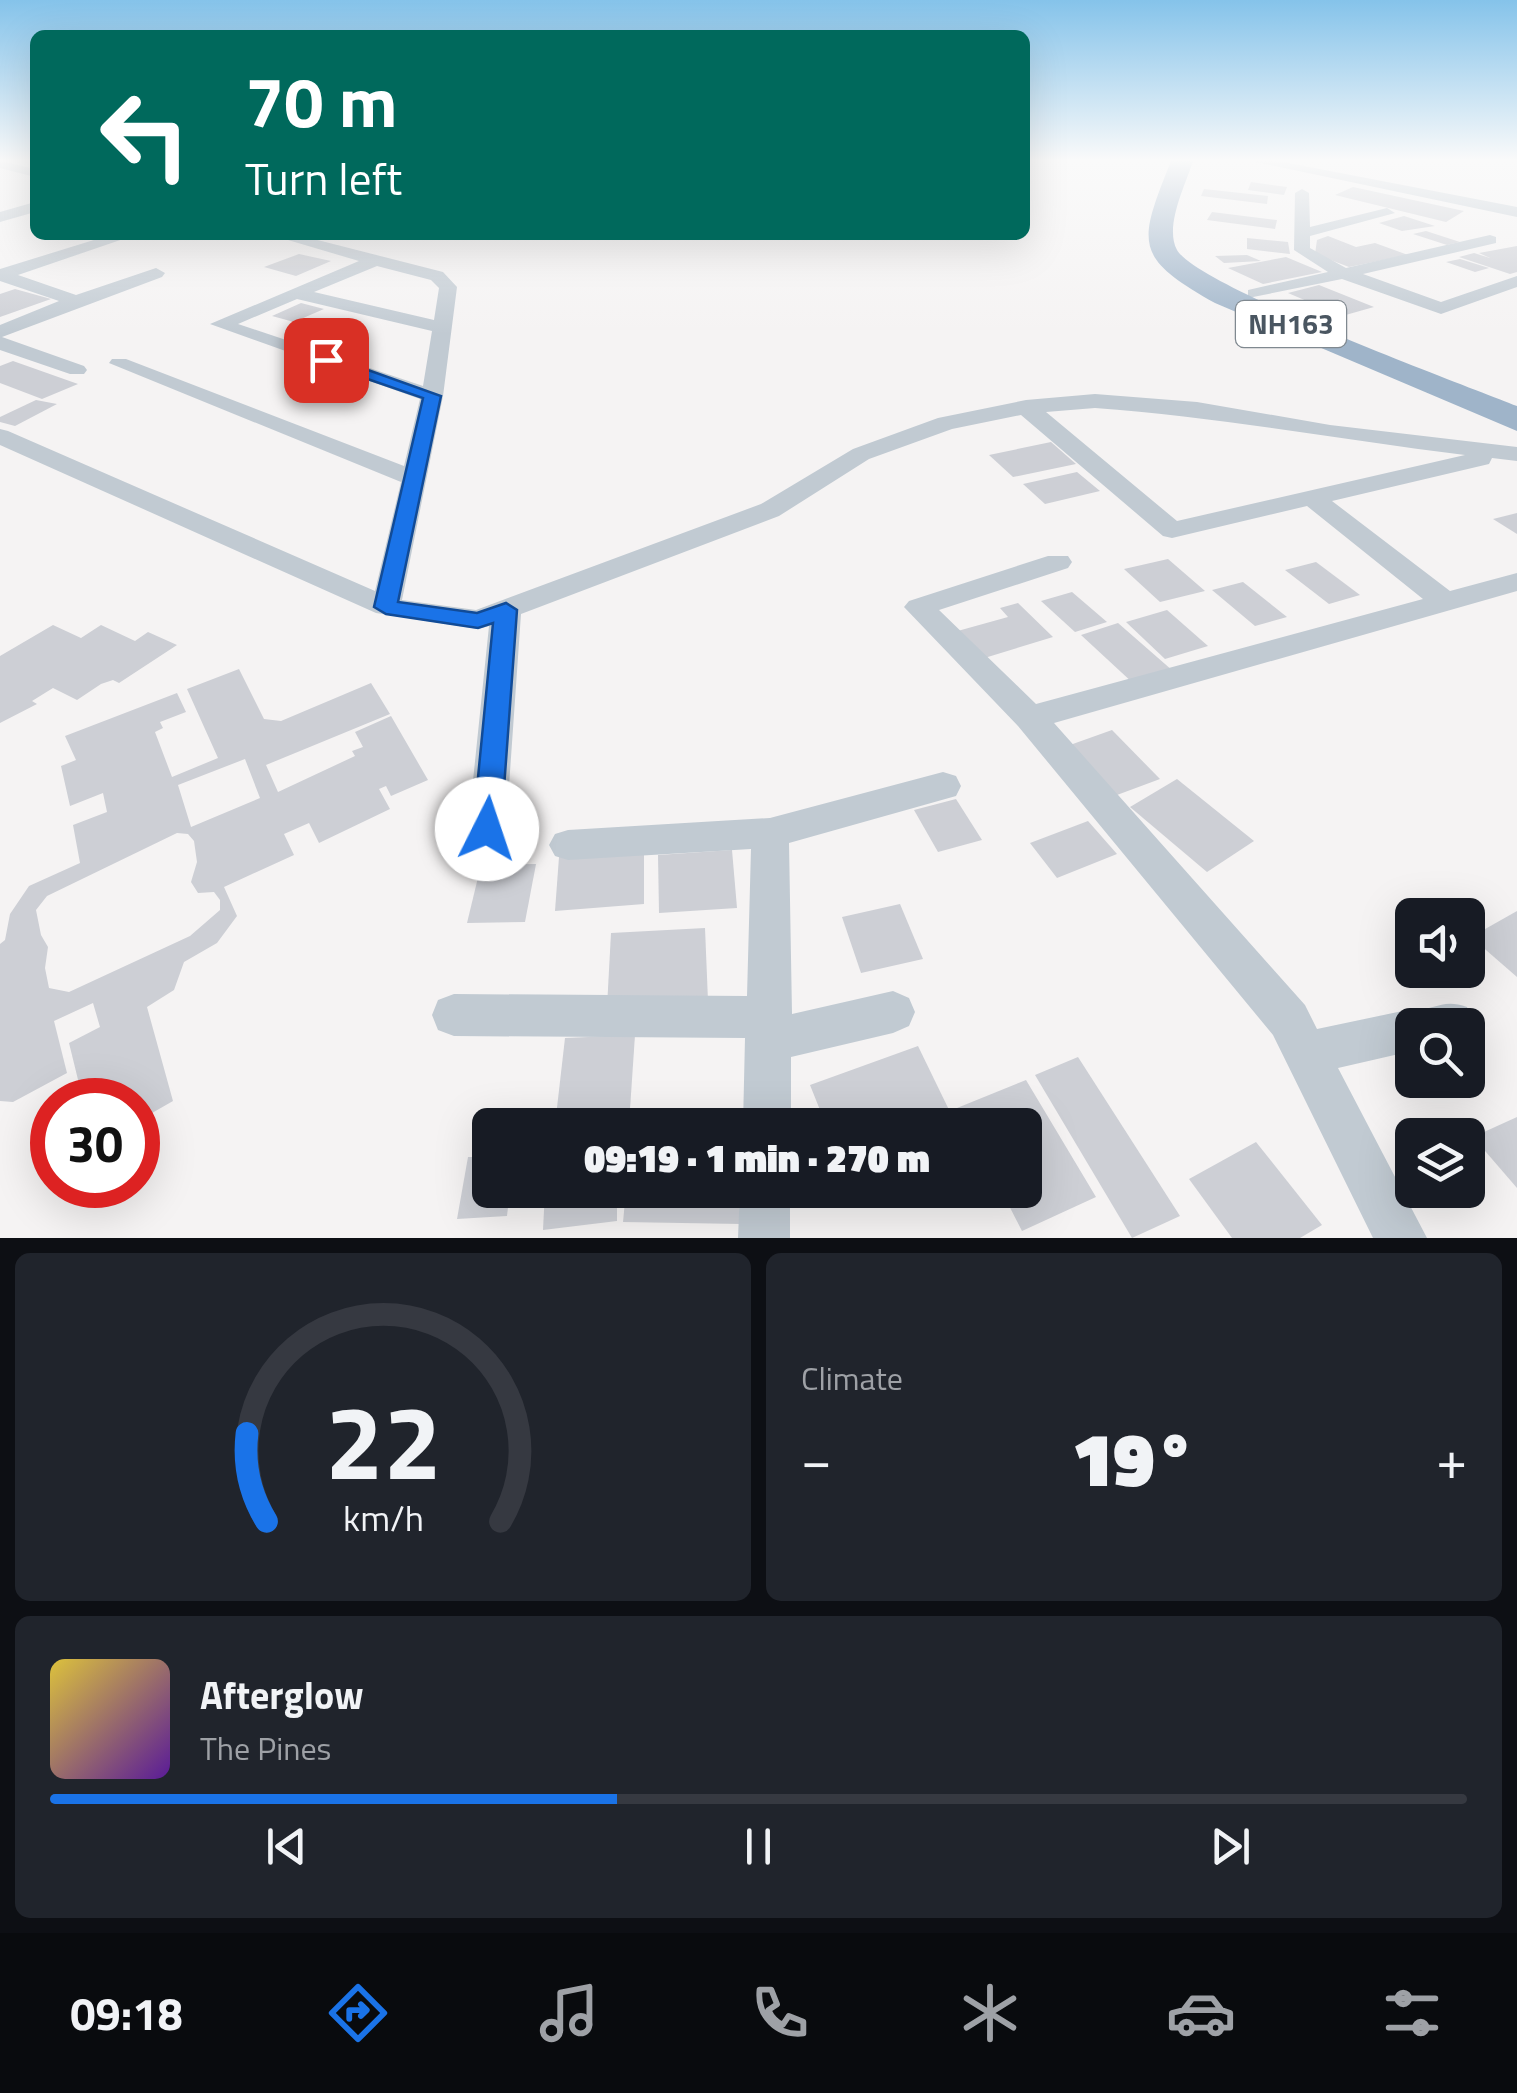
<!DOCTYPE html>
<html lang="en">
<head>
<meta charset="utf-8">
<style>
	body { margin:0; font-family:"Titillium Web",sans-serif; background:#20242c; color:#f1f3f6; height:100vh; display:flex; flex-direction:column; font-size:38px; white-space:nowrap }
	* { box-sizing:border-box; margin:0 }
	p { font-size:32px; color:#9ea1a6 }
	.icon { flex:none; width:55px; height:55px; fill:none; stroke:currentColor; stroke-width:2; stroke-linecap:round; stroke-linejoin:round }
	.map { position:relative; height:1238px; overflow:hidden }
	.side { display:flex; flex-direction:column; gap:15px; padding:15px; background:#0d0f14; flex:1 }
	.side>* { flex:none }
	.guide { position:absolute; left:30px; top:30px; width:1000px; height:210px; border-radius:15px; box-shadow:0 10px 40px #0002; background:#00695c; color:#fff; overflow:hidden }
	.tools { position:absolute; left:1395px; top:898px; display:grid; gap:20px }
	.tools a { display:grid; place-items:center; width:90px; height:90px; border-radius:15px; background:#171b24; box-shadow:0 10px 40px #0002; font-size:50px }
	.speed { position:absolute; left:30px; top:1078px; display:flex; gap:20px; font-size:50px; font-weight:700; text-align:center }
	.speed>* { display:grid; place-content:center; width:130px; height:130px; border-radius:50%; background:#171b24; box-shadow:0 10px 40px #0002; line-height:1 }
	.speed .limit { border:15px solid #d22; background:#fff; color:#111 }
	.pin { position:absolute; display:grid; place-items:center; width:85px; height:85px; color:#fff; margin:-42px; border-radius:20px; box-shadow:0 5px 15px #0006 }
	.me { position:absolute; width:110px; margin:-55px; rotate:4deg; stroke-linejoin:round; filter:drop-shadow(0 0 8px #0008) }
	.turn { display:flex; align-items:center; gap:35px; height:210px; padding:0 50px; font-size:45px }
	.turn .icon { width:130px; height:130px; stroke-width:2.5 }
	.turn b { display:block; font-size:70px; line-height:85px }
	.big { font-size:75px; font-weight:800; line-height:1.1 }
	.side .widget { flex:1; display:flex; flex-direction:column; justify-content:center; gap:15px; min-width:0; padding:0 35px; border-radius:15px; background:#20242c }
	.side .dial { align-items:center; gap:0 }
	.dial svg { height:260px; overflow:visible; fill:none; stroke:#363941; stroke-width:7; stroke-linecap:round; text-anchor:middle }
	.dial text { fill:#f1f3f6; stroke:none }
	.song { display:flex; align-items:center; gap:30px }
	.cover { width:120px; height:120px; border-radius:15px; background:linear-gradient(135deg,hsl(50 70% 55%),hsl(270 70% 35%)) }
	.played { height:10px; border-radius:5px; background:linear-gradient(90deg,#1a73e8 40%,#363941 40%) }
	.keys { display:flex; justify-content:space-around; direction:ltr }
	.heat { display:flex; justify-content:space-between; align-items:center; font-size:55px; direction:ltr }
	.side .tiles { flex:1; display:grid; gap:15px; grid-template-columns:1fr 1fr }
	.widget:last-child { grid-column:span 2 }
	.trip { position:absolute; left:472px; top:1108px; width:570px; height:100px; border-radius:15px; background:#171b24; box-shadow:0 10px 40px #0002; font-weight:800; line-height:100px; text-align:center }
	.dock { display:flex; height:160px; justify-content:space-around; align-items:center; background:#090b0e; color:#9ea1a6 }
	.dock .icon { width:70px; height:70px }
	.dock .on { color:#1a73e8 }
	.dock b { font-size:45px; color:#f1f3f6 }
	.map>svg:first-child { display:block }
</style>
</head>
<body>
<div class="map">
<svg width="1517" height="1238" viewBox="0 0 1517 1238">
	<rect width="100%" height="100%" fill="#f5f3f3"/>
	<!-- building -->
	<g fill="#cdcfd5" fill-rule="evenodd">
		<path d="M1251 182 1287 187 1284 195 1248 190Z"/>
		<path d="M1353 187 1464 211 1446 222 1335 195Z"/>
		<path d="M1204 189 1268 196 1267 204 1201 196Z"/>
		<path d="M1212 212 1277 220 1275 229 1207 220Z"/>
		<path d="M1404 216 1435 226 1402 231 1379 223Z"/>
		<path d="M1426 231 1460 242 1447 245 1413 234Z"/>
		<path d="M1328 236 1356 247 1375 243 1408 255 1349 267 1315 254 1317 240Z"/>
		<path d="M1247 238 1288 242 1290 254 1247 249Z"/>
		<path d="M1517 246V272L1510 274 1459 257 1474 253 1490 258 1479 253Z"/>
		<path d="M299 254 331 261 296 276 264 267Z"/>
		<path d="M1247 255 1261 261 1224 263 1215 256Z"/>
		<path d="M1286 257 1322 272 1263 284 1228 268Z"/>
		<path d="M1460 259 1489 268 1475 272 1446 262Z"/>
		<path d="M1319 285 1374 307 1342 316 1288 293Z"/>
		<path d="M15 289 51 299 0 317V294Z"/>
		<path d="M301 303 324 309 294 322 272 316Z"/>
		<path d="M13 361 78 384 42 399 0 383V366Z"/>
		<path d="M36 400 57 404 15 426 0 422V417Z"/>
		<path d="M1051 442 1076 464 1013 477 989 455Z"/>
		<path d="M1077 472 1100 491 1045 504 1023 484Z"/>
		<path d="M1517 513V534L1493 519Z"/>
		<path d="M1168 559 1205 591 1160 602 1124 569Z"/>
		<path d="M1316 562 1360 595 1329 604 1285 570Z"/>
		<path d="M1243 582 1287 617 1255 626 1212 590Z"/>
		<path d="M1072 592 1107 622 1075 632 1041 601Z"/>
		<path d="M1018 603 1053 637 978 660 954 632 1008 617 1000 608Z"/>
		<path d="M1167 610 1208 646 1165 659 1126 622Z"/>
		<path d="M1118 623 1173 671 1134 684 1081 635Z"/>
		<path d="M53 625 81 638 101 625 135 641 148 632 177 645 119 683 113 680 101 684 77 700 53 688 32 701 37 704 0 723V656Z"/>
		<path d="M239 669 264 719 281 721 371 683 390 714 266 765 278 792 355 756 352 751 363 747 355 732 391 716 428 780 391 796 386 786 379 789 390 809 319 843 309 823 284 834 294 855 224 887 237 916 217 943 184 962 174 990 147 1007 173 1101 138 1121V1100H83L69 1043 100 1027 93 1003 54 1021 67 1073 13 1102 0 1101V944L5 940 10 914 29 886 80 863 73 825 107 812 103 793 70 806 61 766 76 760 65 736 177 693 186 712 160 722 163 728 155 732 172 777 218 758 187 689ZM245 759 260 798 191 827 178 785ZM177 833 188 834 194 841 197 862 191 882 198 893 214 892 220 900V910L190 936 69 992 49 988 45 968 48 947 41 935 36 910 47 896Z"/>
		<path d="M1112 730 1160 779 1117 795 1070 745Z"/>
		<path d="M1177 779 1254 841 1207 872 1130 807Z"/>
		<path d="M956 799 982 840 938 852 914 810Z"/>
		<path d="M1088 821 1117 854 1057 878 1030 843Z"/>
		<path d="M644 850V904L555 911 559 857Z"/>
		<path d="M732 850 737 908 659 913 658 855Z"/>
		<path d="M536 864 525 922 467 923 481 865Z"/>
		<path d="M900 904 923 959 861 973 842 917Z"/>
		<path d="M1517 911V977L1471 937Z"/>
		<path d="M705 928 708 1001 607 1007 611 933Z"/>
		<path d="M635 1035 629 1124 555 1125 565 1038Z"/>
		<path d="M918 1046 951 1114 922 1125H826L810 1085Z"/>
		<path d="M1078 1057 1180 1216 1132 1238 1035 1075Z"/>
		<path d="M1026 1080 1096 1197 1022 1231 1001 1190H1025V1125H966L957 1108Z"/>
		<path d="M1517 1117V1188L1473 1137Z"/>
		<path d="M1256 1142 1322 1225 1300 1238H1232L1189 1179Z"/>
		<path d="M468 1157H490V1190H510L507 1216 457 1219Z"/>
		<path d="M545 1190H617V1221L543 1230Z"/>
		<path d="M626 1190H741V1224L623 1222Z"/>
	</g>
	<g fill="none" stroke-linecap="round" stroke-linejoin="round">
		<!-- minor -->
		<g fill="#c1cad2" fill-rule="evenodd">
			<path d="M0 161 35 169V177L0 168Z"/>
			<path d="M1251 161H1278L1517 207V217Z"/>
			<path d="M1302 189 1309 193 1310 227 1387 208 1395 213 1310 236V248L1346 268 1490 235 1496 237V243L1363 274 1441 302 1517 276V287L1441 314 1342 279 1248 298V290L1328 272 1294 250 1295 193Z"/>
			<path d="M35 202V212L0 222V212Z"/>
			<path d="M110 235H135L18 275 76 295 156 268 165 273 162 277 2 337 84 366 87 370 84 374H70L0 350V325L59 301 0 281V269Z"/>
			<path d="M271 235H298L443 272 457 287 443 396 402 600 476 610 761 504 853 449 938 418 1026 400 1095 394 1197 402 1330 425 1517 447V461L1492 458 1489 464 1332 501 1450 591 1517 573V591L1054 723 1305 1005 1317 1029 1412 1009C1431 1013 1441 997 1467 1007L1473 1022 1468 1035V1025H1412V1051L1338 1068 1427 1238H1373L1273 1035 1018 726 904 607 909 601 1048 556H1068L1072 562 1068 568 939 610 1036 704 1423 599 1307 506 1172 538 1163 536 1021 415 952 429 869 459 779 516 521 614 506 829 500 839 487 844 474 839 468 829 489 626 478 629 376 613 0 445V429L8 431 375 591 401 482 109 363 112 359H126L404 466 420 399 210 324 359 261ZM377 266 431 280 439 288 434 320 314 292ZM297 299 432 331 423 386 238 324ZM1095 408C1219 417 1342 440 1465 455L1177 521 1046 412Z"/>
			<path d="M943 772 956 776 961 786 956 796 789 843 792 1014 893 991 909 998 915 1012 909 1026 893 1033 791 1057V1125H743L745 1038 454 1036 438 1030 432 1015 438 1000 454 994 747 996 751 849 568 860 555 856 549 845 555 834 568 830 770 818Z"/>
			<path d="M740 1190H790V1238H738Z"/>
		</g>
		<!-- trunk -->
		<path fill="#9fb4c9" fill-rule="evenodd" d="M1171 161H1193C1186 184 1164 226 1177 250 1199 287 1462 384 1517 406V431L1215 303C1133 257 1138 244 1171 161Z"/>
	</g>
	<!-- sky -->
	<linearGradient id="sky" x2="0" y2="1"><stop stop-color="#85c3ea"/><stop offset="0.48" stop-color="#fafafa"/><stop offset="1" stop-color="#fafafa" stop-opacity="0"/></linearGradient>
	<rect width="1517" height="334" fill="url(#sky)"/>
	<!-- route -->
	<path fill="#1a73e8" stroke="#114b97" stroke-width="2.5" d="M326 355 441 396 398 602 477 613 506 603 517 610 501 829 497 837 487 840 477 837 473 829 493 623 478 628 386 614 374 607 423 398 321 363V356Z"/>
	<g text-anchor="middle" stroke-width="9" stroke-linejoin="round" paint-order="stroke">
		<!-- shield labels -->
		<rect fill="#fff" stroke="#808990" stroke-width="2.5" x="1236" y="301" width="110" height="46" rx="8"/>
		<g font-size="28" font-weight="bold" fill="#4a5661">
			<text x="1291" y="334">NH163</text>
		</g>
	</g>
</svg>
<div class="tools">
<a><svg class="icon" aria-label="sound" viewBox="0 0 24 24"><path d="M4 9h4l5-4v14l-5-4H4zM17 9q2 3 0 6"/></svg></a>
<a><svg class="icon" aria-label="search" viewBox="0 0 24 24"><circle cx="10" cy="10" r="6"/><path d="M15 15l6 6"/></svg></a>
<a><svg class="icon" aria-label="layers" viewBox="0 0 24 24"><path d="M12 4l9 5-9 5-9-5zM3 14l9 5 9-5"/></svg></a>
</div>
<div class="speed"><div class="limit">30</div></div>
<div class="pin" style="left:326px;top:360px;background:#d93025"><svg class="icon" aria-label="arrive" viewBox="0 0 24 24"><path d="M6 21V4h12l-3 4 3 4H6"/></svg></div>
<svg class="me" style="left:487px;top:829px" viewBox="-20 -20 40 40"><circle r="19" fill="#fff"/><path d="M0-13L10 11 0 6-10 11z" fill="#1a73e8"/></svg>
<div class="trip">09:19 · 1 min · 270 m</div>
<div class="guide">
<div class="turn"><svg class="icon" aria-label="left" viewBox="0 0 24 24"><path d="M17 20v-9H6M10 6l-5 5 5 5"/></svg><div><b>70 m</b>Turn left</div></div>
</div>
</div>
<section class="side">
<div class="tiles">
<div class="widget dial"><svg viewBox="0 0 100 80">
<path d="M14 69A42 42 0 1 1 86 69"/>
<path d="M14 69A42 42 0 0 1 8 42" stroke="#1a73e8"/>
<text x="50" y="56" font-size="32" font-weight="700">22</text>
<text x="50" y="72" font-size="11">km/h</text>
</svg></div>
<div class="widget"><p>Climate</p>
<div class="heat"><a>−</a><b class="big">19°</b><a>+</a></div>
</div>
<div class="widget">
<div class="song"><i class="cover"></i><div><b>Afterglow</b><p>The Pines</p></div></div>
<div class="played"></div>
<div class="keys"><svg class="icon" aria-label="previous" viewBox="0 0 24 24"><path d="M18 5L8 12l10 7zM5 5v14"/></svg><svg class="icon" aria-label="pause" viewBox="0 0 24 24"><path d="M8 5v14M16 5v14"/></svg><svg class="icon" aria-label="next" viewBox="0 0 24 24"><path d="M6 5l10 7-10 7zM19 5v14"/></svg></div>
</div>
</div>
</section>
<nav class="dock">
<b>09:18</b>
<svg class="icon on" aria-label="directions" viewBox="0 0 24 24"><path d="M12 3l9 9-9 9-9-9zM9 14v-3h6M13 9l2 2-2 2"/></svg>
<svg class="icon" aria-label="music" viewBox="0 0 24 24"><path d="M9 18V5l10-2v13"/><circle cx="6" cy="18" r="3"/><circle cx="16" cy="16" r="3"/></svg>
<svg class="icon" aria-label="phone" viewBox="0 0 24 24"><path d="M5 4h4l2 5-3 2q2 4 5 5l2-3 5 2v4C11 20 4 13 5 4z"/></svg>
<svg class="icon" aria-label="climate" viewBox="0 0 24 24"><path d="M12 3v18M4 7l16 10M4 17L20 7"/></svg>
<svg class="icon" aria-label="car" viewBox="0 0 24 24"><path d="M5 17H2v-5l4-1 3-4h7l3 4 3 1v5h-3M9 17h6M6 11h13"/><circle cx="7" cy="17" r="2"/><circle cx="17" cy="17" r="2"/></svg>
<svg class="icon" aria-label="filters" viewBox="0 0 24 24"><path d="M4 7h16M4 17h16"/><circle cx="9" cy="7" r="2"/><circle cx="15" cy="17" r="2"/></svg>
</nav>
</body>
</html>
